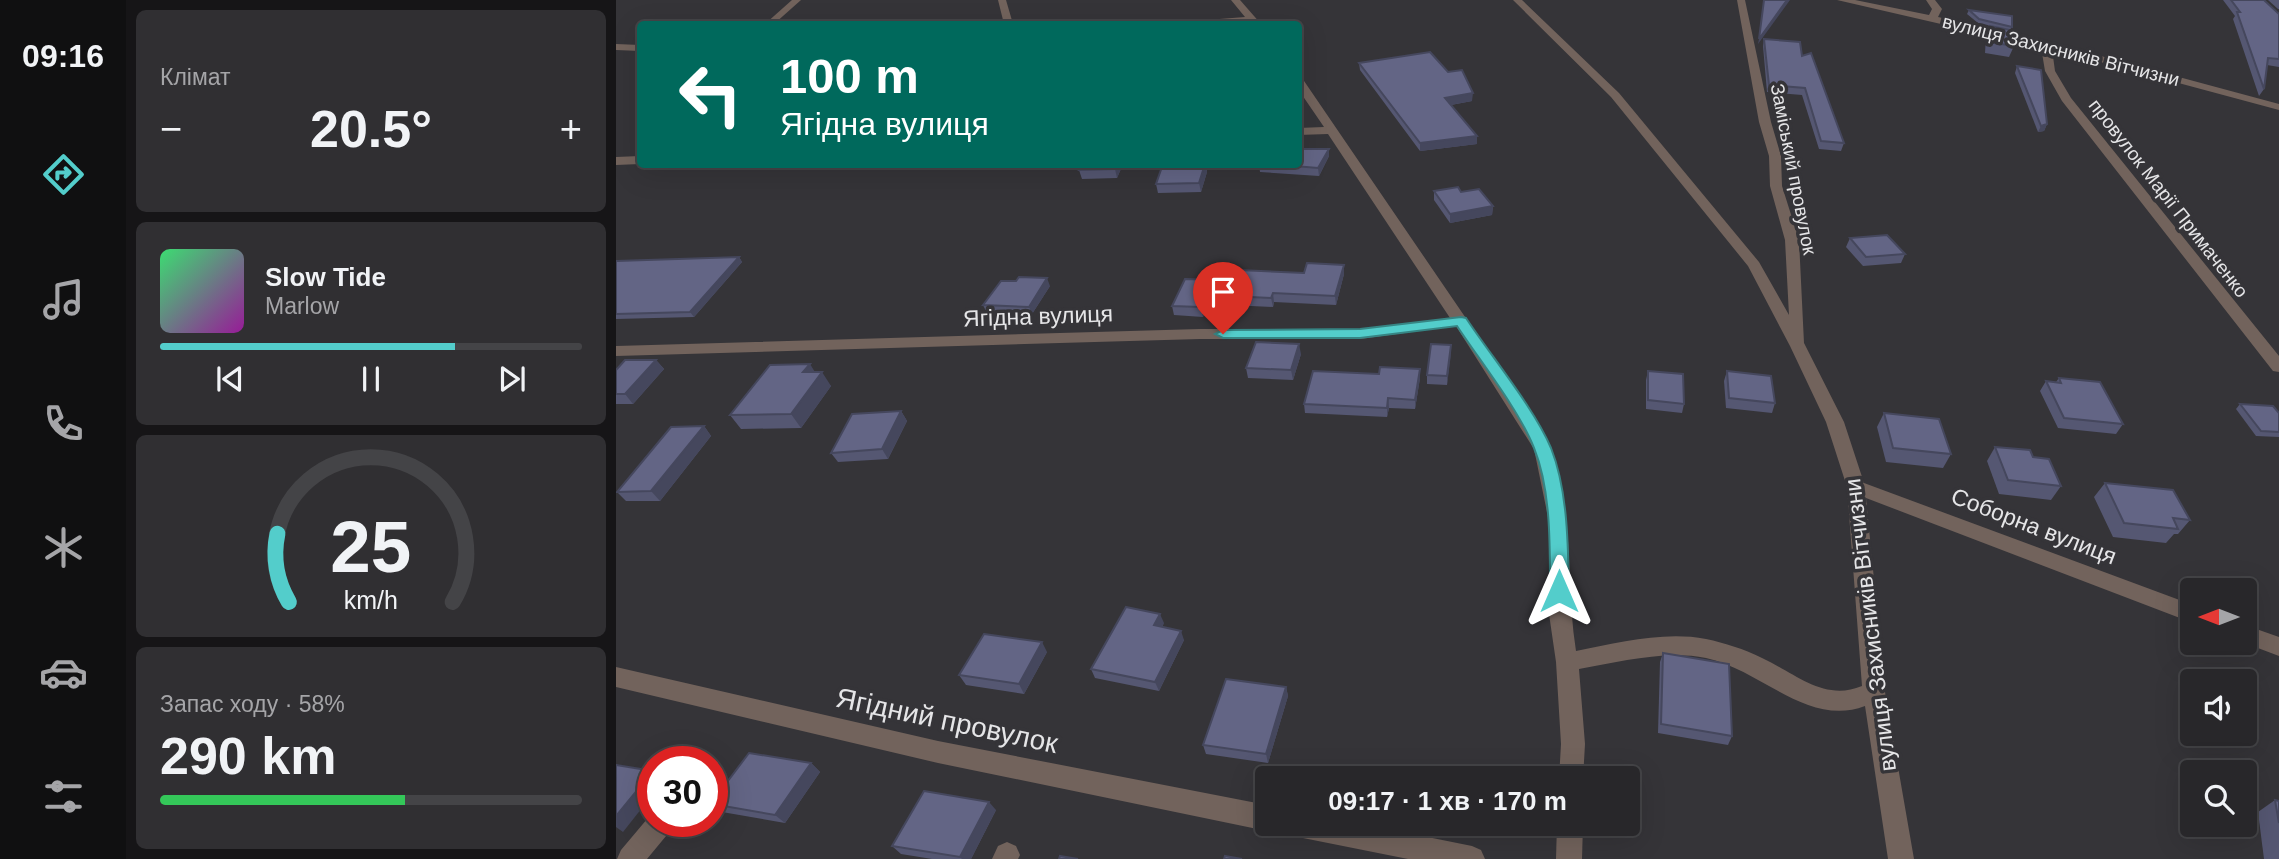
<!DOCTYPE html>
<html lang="uk">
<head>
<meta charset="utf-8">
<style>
	body { margin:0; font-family:Helvetica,sans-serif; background:#302f32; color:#f1f3f6; height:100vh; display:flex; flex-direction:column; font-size:26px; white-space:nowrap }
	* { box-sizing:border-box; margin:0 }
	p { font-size:23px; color:#a5a5a8 }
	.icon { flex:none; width:38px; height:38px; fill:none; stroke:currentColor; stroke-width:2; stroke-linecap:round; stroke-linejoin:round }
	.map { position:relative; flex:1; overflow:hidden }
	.drawer { display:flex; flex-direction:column; gap:10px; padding:10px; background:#161517; width:490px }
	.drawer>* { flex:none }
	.guide { position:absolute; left:21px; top:21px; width:665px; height:147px; border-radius:7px; box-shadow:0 7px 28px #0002,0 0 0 2px #444447; background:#00695c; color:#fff; overflow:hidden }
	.needle { width:46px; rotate:270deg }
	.controls { position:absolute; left:1564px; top:578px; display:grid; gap:14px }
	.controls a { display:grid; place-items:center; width:77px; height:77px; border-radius:7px; background:#28272a; box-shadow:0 7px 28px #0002,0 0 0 2px #444447; font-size:35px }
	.speed { position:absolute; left:21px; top:746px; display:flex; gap:14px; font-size:35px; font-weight:700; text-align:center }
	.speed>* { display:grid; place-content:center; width:91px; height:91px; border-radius:50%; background:#28272a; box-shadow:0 7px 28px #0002,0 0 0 2px #444447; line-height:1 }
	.speed .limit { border:10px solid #d22; background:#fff; color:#111 }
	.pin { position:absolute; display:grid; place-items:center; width:60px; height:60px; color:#fff; margin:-72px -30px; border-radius:50% 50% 50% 0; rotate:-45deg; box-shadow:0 0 7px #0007 }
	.pin .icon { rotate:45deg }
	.me { position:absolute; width:77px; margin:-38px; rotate:0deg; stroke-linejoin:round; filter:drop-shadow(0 0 5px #0008) }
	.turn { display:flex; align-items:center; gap:24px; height:147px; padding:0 28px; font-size:32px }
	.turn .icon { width:91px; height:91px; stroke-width:2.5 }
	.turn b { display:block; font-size:49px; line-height:60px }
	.big { font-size:52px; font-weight:800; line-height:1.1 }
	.drawer .card { flex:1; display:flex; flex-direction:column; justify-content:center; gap:10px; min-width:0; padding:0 24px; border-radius:10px; background:#302f32 }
	.drawer .dial { align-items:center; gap:0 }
	.dial svg { height:182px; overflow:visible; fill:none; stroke:#444447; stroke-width:7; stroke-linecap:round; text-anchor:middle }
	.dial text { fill:#f1f3f6; stroke:none }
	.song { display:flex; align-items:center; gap:21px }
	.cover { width:84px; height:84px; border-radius:10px; background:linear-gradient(135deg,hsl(140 70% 55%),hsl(300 70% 35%)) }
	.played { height:7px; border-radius:4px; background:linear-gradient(90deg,#53cdcb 70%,#444447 70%) }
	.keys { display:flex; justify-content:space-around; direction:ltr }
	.heat { display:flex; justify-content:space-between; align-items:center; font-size:38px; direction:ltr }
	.charge { height:10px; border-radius:5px; background:linear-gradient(90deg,#34c759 58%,#444447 0) }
	.trip { position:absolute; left:639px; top:766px; width:385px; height:70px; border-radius:7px; background:#28272a; box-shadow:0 7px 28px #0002,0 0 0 2px #444447; font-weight:800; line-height:70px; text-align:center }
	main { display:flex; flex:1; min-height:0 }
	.tab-bar { display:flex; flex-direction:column; width:126px; justify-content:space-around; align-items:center; background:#101011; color:#a5a5a8 }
	.tab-bar .icon { width:49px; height:49px }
	.tab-bar .current { color:#53cdcb }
	.tab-bar b { font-size:32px; color:#f1f3f6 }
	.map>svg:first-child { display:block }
</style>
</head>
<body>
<main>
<nav class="tab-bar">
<b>09:16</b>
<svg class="icon current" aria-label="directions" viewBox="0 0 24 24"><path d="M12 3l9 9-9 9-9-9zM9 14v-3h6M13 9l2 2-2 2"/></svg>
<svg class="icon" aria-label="music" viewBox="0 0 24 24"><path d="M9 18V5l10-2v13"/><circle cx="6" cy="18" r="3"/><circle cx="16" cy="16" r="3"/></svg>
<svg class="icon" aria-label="phone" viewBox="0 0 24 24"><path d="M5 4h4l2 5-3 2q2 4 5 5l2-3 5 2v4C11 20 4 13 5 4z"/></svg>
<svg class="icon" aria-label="climate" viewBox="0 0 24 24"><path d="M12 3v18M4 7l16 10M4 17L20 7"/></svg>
<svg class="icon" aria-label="car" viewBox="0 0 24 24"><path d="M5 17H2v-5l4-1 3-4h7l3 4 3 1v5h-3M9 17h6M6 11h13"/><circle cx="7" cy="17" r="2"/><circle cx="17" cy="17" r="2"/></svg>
<svg class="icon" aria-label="filters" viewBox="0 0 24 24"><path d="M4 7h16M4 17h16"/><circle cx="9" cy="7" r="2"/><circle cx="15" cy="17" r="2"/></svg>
</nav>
<section class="drawer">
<div class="card"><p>Клімат</p>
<div class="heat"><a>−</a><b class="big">20.5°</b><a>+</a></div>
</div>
<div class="card">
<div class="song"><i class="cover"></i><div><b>Slow Tide</b><p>Marlow</p></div></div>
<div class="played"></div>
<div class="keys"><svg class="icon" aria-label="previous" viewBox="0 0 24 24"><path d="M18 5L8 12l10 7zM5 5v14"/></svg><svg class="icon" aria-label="pause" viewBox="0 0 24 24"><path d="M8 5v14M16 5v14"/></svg><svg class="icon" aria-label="next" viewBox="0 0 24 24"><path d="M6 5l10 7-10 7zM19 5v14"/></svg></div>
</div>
<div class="card dial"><svg viewBox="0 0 100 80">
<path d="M14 69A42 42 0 1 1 86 69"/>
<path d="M14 69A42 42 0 0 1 9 39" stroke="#53cdcb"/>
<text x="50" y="56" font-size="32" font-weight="700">25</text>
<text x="50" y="72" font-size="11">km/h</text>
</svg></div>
<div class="card"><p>Запас ходу · 58%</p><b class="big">290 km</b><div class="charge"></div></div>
</section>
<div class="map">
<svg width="1663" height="859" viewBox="0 0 1663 859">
	<rect width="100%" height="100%" fill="#353438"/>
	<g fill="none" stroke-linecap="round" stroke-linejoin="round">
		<!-- minor -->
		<g fill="#72635c" fill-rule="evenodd">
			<path d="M176 0H185L158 24H149Z"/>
			<path d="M382 0H390L397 24H388Z"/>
			<path d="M615 0H624L645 24 634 22 573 24 578 21 629 17Z"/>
			<path d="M897 0H906L1003 93 1143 262 1173 315 1169 240 1154 186 1153 156 1143 122 1121 0H1129L1155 122 1165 156 1166 186 1183 240 1188 343 1228 422 1248 483 1577 605V623L1250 498 1269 692 1298 859H1272L1249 706C1192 728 1144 669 1090 658 1048 650 1004 662 963 669L969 744 967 779H943L945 744 940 662 933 614V522L918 449 840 326 744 339H584L0 356V346L584 329H744L834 318 712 134 682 135V128L708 127 682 89V77L686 78 918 418C964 494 947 568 960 651 1002 643 1047 631 1090 639 1109 643 1128 649 1146 658 1179 673 1208 702 1246 686L1231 487 1210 422 1174 346 1132 266 995 97Z"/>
			<path d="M1221 0H1239L1313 15 1316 9 1310 0H1319L1326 9 1322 17 1433 42 1663 104V110L1436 49 1439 71 1455 98 1663 356V372L1657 371 1446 101 1429 71 1425 47Z"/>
			<path d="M0 44 24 45V51L0 50Z"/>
			<path d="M24 156V164L0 165V157Z"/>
			<path d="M1629 625 1663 637V656L1626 642H1629Z"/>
			<path d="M0 667 322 741 651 805V824H661L651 831 322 763 0 687Z"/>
			<path d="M37 812V821H59L55 830 31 859H1L5 850Z"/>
			<path d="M669 824H747L856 846 865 850 869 859H792L682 837 673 833Z"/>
			<path d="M941 824H967L966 859H940Z"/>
			<path d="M391 842 400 846 404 855 402 859H376L382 846Z"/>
		</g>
	</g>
	<!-- wall -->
	<g fill="#555772">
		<path d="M1607 0H1648L1663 14V67L1651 65 1648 89 1643 96 1617 19 1619 16Z"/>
		<path d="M1652 0H1663V9H1662Z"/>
		<path d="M1353 10 1396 27 1394 30 1398 46 1393 57 1369 53 1370 37 1374 26 1362 23 1351 14Z"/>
		<path d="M1148 39 1186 56 1228 143 1225 151 1203 149 1186 95 1151 92 1147 46Z"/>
		<path d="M743 63 856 101 835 105 861 144 804 151 744 70Z"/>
		<path d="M1401 66 1431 124 1428 131 1422 132 1399 73Z"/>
		<path d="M713 156 703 176 644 172 643 164H682Z"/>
		<path d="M466 164H507L501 178 466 179 463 170Z"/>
		<path d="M547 164H590L591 172 585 192 542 193 540 184Z"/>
		<path d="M818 191 845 192 877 206 876 215 834 223 818 200Z"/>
		<path d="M1234 238 1289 254 1285 263 1247 266 1230 247Z"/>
		<path d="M123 257 126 262 78 317 0 319V261Z"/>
		<path d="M728 274 720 305 658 302 657 307 614 305 612 296Z"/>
		<path d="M596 280 598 289 587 317 558 315 556 306Z"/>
		<path d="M434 286 416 314 371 313 367 305Z"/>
		<path d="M835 345 831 385 811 384V375Z"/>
		<path d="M685 354 677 380 632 378 630 368Z"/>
		<path d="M40 360 48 369 17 404H0V370Z"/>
		<path d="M804 369V378L799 409 773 408 771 417 689 413 688 404 763 374Z"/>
		<path d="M1032 371 1068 404 1066 413 1030 409V380Z"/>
		<path d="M1111 371 1159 403 1156 413 1110 408 1108 381Z"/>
		<path d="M199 372 215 386 185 428 125 429 114 415Z"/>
		<path d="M1443 378 1507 424 1500 434 1442 428 1424 391 1430 381 1440 382Z"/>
		<path d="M1624 404 1663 413V437L1640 436 1620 409Z"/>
		<path d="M285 411 291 421 272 459 222 462 215 453Z"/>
		<path d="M1268 413 1335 454 1327 468 1270 462 1261 427Z"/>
		<path d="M88 426 95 436 44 501H10L1 492Z"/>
		<path d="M1379 447 1417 457 1445 486 1435 500 1383 494 1371 461Z"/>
		<path d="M1489 483 1574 520 1562 534H1558L1550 543 1497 537 1478 497Z"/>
		<path d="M548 623 546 627 568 640 543 691 479 678 475 669Z"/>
		<path d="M431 652 408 694 350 685 343 675Z"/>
		<path d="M1047 653 1116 736 1112 745 1042 733 1044 662Z"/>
		<path d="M670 687 672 696 652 763 590 754 587 745Z"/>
		<path d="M195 763 204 772 169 823 106 812 96 805V802Z"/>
		<path d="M1659 800 1663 801V859H1648L1642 812Z"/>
		<path d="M380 810 355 859H316L285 854 276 846Z"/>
	</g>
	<!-- shaded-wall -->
	<g fill="#45475d">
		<path d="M1171 0H1174L1142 44 1143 39Z"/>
		<path d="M857 93 856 101 829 106V98Z"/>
		<path d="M1431 124 1428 131 1422 132 1425 126Z"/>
		<path d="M861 136V144L804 151V143Z"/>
		<path d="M713 149V156L703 176 702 168Z"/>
		<path d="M501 164H507L501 178 499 169Z"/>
		<path d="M589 164 591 172 585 192 583 183Z"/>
		<path d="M877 206 876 215 834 223V214Z"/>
		<path d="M123 257 126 262 78 317 74 312Z"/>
		<path d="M728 265V274L720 305 719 296Z"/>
		<path d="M431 278 434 286 416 314 413 307Z"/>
		<path d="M596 280 598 289 587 317 584 307Z"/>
		<path d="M657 293 658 302 657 307 655 298Z"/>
		<path d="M683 344 685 354 677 380 675 370Z"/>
		<path d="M835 345V354L831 385V376Z"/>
		<path d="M40 360 48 369 17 404 9 394Z"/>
		<path d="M194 364 202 377 206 372 215 386 185 428 175 414 187 372Z"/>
		<path d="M804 369V378L799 409V400Z"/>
		<path d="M772 398 773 408 771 417V408Z"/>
		<path d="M285 411 291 421 272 459 266 449Z"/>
		<path d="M88 426 95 436 44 501 35 491Z"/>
		<path d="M544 614 548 623 541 635 538 625Z"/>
		<path d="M565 631 568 640 543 691 539 682Z"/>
		<path d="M426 642 431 652 408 694 403 684Z"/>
		<path d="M670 687 672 696 652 763 650 754Z"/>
		<path d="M195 763 204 772 169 823 159 815Z"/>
		<path d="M37 771V794L7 832 0 827V816Z"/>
		<path d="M373 802 380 810 355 859H346L344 857Z"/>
	</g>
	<!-- building -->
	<g fill="#636585" stroke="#45475d" stroke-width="2">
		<path d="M1148 0H1171L1143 39Z"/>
		<path d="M1615 0H1648L1663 14V59L1652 58 1648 89 1621 12H1624Z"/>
		<path d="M1353 10 1396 16V27L1363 19Z"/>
		<path d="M1374 26 1399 31 1398 46 1373 42Z"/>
		<path d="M1148 39 1184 42 1186 56 1195 53 1228 143 1205 141 1189 88 1153 85Z"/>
		<path d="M814 52 832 72 846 70 857 93 829 98 861 136 804 143 743 63Z"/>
		<path d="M1401 66 1425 70 1431 124 1425 126Z"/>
		<path d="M682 149H713L702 168 653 164H682Z"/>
		<path d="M466 164H501L499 169 463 170Z"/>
		<path d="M547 164H589L583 183 540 184Z"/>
		<path d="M842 187 845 192 863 189 877 206 834 214 818 191Z"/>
		<path d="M1271 235 1289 254 1250 257 1234 238Z"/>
		<path d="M123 257 74 312 0 314V261Z"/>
		<path d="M691 263 728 265 719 296 657 293 655 298 612 296 623 270 688 273Z"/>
		<path d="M403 277 431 278 413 307 367 305 385 281H400Z"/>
		<path d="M569 279 596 280 584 307 556 306Z"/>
		<path d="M640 342 683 344 675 370 630 368Z"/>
		<path d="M815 344 835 345 831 376 811 375Z"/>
		<path d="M9 360H40L9 394H0V370Z"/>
		<path d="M194 364 187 372H206L175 414 114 415 154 365Z"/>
		<path d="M764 367 804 369 799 400 772 398 771 408 688 404 697 371 763 374Z"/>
		<path d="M1032 371 1067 374 1068 404 1032 400Z"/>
		<path d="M1111 371 1155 376 1159 403 1113 398Z"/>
		<path d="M1443 378 1484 382 1507 424 1448 418 1430 381 1445 383Z"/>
		<path d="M1624 404 1657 406 1663 413V432L1645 431Z"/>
		<path d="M285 411 266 449 215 453 236 414Z"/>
		<path d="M1268 413 1323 419 1335 454 1277 448Z"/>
		<path d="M88 426 35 491 1 492 55 427Z"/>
		<path d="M1379 447 1414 450 1417 457 1433 459 1445 486 1392 480Z"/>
		<path d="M1489 483 1557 490 1574 520 1557 518 1562 529 1508 523Z"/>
		<path d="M510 607 544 614 538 625 565 631 539 682 475 669Z"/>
		<path d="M368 634 426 642 403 684 343 675Z"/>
		<path d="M1047 653 1113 664 1116 736 1045 724Z"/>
		<path d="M610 679 670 687 650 754 587 745Z"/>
		<path d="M133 753 195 763 159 815 96 804V802Z"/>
		<path d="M0 765 37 771 0 816Z"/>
		<path d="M308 791 373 802 344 857 276 846Z"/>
		<path d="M1659 800 1663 801V823Z"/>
		<path d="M444 856 462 859H443Z"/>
		<path d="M609 856 626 859H608Z"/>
	</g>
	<!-- route -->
	<path fill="#53cdcb" stroke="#368584" stroke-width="2" d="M845 317 850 318C875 356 918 408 935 448 952 491 952 546 953 591L950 596 943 599 937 596 934 591C934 546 935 490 918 448 903 410 864 361 841 326L744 338H607L599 334 607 330 744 329Z"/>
	<g text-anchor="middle" stroke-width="7" stroke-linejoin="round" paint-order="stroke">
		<!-- far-street labels -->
		<g font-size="19" fill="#e5e5e7" stroke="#353438">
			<text transform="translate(1445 50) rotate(14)" y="7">вулиця Захисників Вітчизни</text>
			<text transform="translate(1178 169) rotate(79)" y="7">Заміський провулок</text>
			<text transform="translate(1553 198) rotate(52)" y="7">провулок Марії Примаченко</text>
		</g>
		<!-- street labels -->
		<g font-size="23" fill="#e5e5e7" stroke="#353438">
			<text transform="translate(422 316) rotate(-2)" y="8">Ягідна вулиця</text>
			<text transform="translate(1418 526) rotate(21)" y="8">Соборна вулиця</text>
			<text transform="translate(1254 625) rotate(-97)" y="8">вулиця Захисників Вітчизни</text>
		</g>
		<!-- near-street labels -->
		<g font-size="28" fill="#e5e5e7" stroke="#353438">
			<text transform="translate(331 720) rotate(12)" y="10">Ягідний провулок</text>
		</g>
	</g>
</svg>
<div class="controls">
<a><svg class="needle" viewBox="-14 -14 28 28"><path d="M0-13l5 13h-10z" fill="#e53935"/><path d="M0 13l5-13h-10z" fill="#a5a5a8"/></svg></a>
<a><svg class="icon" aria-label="sound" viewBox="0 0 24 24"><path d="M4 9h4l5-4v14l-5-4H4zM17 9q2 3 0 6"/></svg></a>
<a><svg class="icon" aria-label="search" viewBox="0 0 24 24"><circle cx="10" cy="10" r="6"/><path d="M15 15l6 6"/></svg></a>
</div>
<div class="speed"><div class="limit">30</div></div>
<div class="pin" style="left:607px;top:334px;background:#d93025"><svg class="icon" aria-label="arrive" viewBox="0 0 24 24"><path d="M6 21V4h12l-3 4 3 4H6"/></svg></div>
<svg class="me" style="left:943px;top:591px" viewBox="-20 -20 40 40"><path d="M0-17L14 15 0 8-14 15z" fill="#53cdcb" stroke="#fff" stroke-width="4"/></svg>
<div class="trip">09:17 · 1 хв · 170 m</div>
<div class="guide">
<div class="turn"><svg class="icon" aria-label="left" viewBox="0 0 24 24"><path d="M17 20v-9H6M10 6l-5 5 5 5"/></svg><div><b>100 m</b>Ягідна вулиця</div></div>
</div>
</div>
</main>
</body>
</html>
